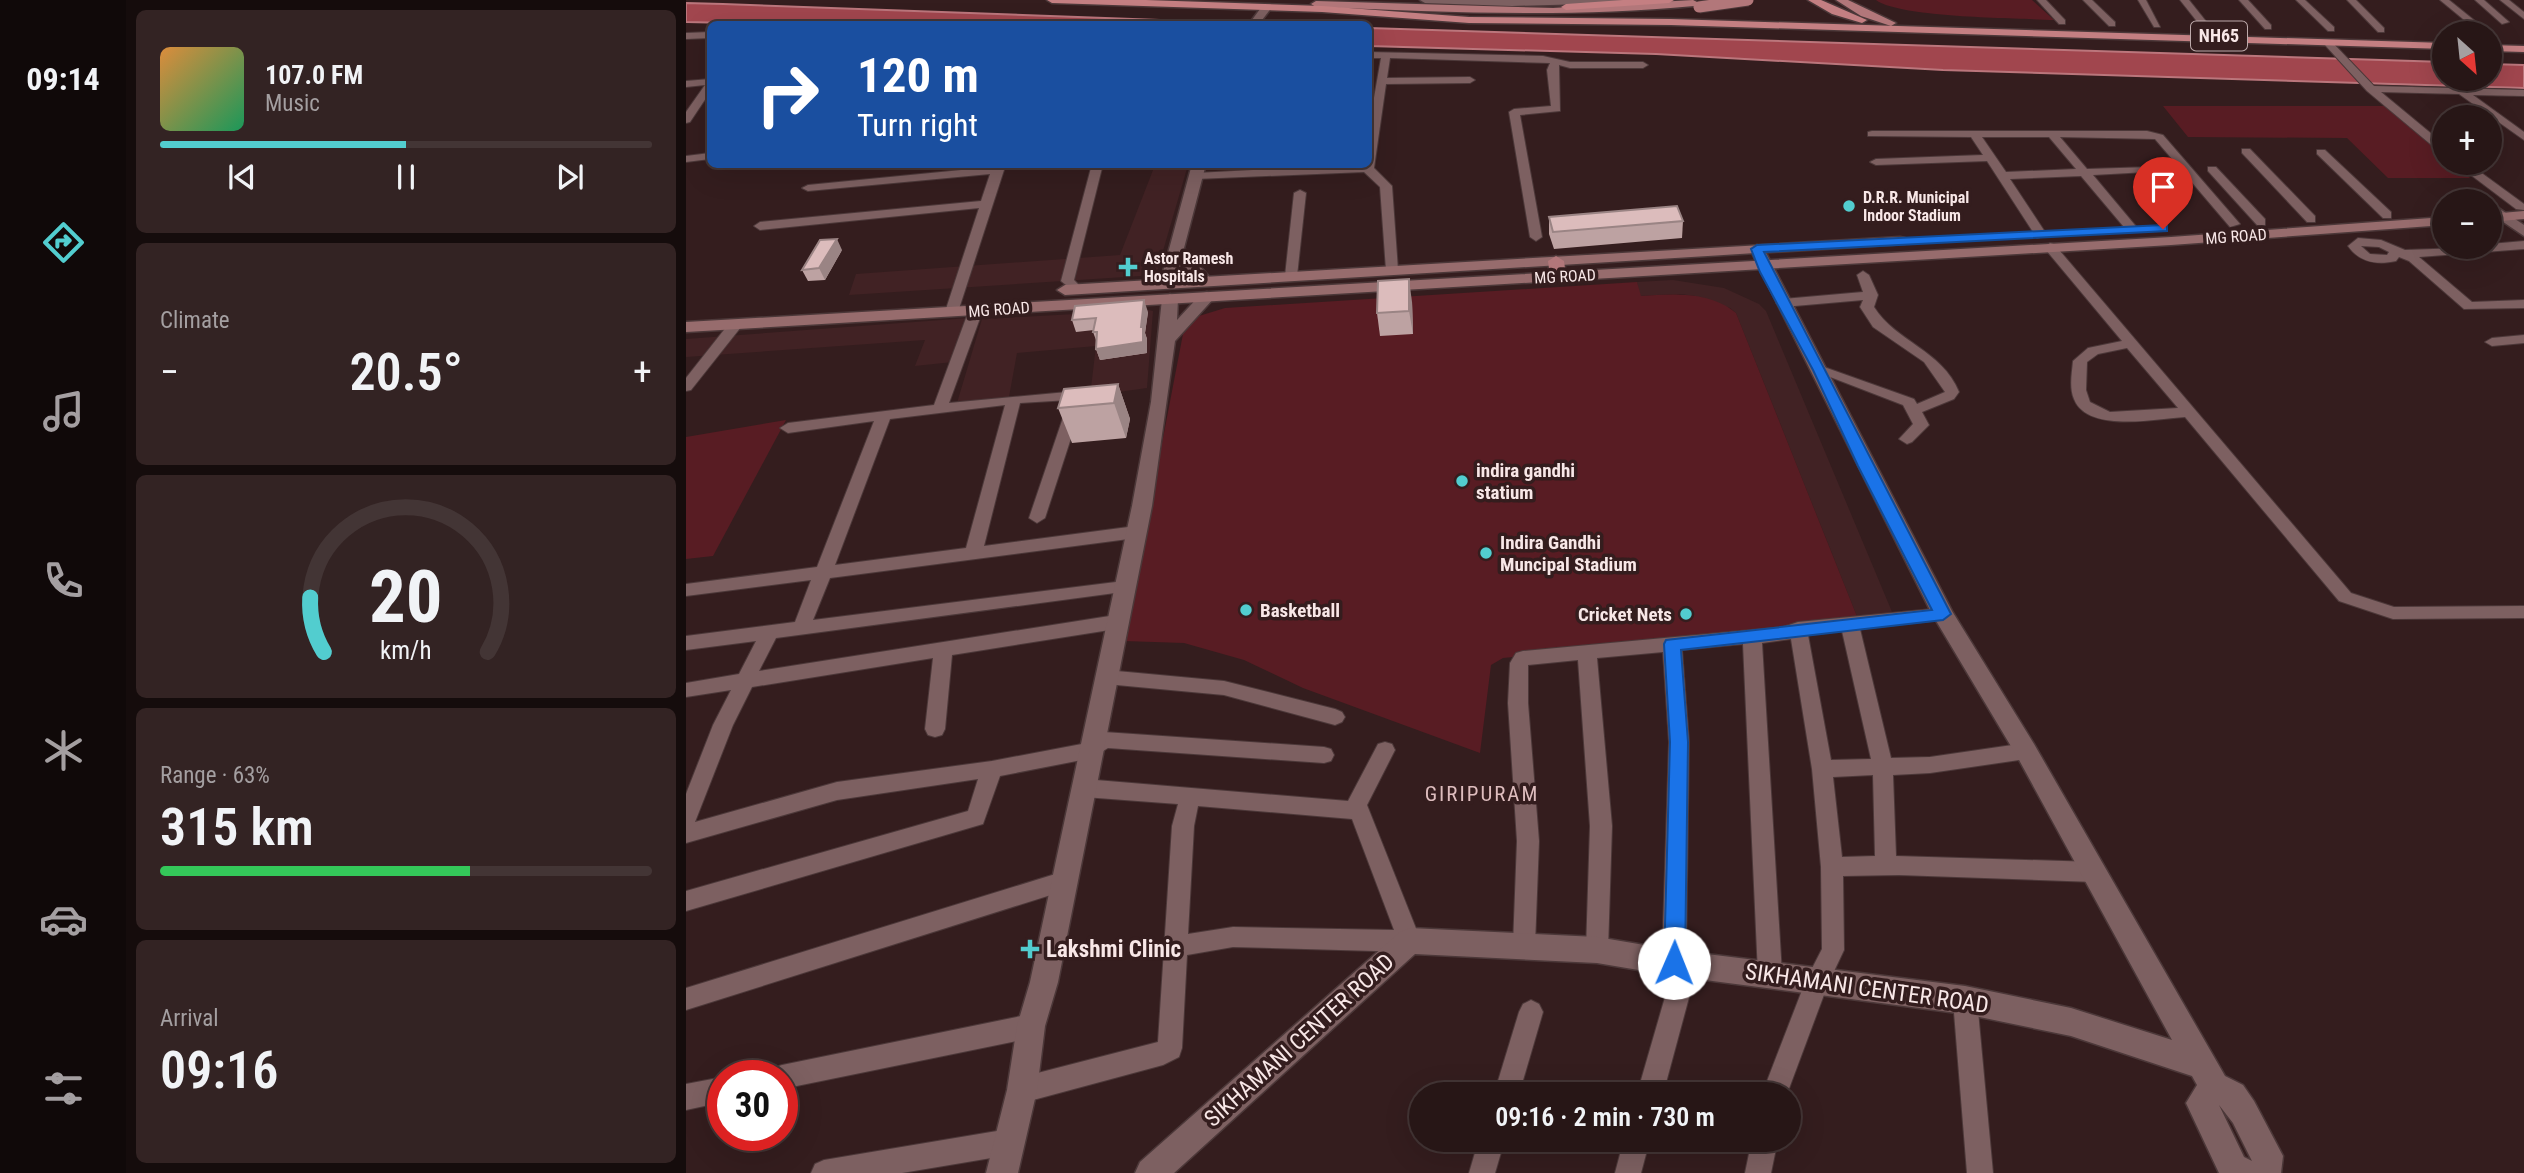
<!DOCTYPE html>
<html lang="en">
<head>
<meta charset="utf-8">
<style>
	body { margin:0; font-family:"Roboto Condensed",sans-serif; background:#332323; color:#f1f3f6; height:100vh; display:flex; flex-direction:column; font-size:26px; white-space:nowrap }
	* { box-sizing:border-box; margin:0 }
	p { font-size:23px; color:#a49fa1 }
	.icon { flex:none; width:38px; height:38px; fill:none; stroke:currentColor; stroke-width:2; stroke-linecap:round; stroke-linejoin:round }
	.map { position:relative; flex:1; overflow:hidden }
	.drawer { display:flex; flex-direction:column; gap:10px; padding:10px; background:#150c0c; width:560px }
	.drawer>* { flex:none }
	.banner { position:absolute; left:21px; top:21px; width:665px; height:147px; border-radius:10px; box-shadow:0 7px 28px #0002,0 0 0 2px #433535; background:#1a4fa0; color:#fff; overflow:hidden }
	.needle { width:46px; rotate:153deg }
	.controls { position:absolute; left:1746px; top:21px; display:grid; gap:14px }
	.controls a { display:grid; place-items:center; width:70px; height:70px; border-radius:50%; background:#271616; box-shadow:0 7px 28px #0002,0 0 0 2px #433535; font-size:35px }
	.speed { position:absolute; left:21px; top:1060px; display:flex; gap:14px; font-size:35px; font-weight:700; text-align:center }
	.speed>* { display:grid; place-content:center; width:91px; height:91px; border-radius:50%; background:#271616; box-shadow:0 7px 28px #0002,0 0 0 2px #433535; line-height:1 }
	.speed .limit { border:10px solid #d22; background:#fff; color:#111 }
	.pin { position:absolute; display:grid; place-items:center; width:60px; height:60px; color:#fff; margin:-72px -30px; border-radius:50% 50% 50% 0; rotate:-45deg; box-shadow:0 0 7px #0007 }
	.pin .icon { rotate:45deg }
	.me { position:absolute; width:77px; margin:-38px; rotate:1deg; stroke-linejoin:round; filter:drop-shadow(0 0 5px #0008) }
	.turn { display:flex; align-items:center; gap:24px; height:147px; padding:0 35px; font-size:32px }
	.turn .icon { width:91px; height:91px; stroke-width:2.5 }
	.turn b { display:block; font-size:49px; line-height:60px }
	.big { font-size:52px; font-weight:600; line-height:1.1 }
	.drawer .tile { flex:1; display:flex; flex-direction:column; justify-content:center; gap:10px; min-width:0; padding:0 24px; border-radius:10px; background:#332323 }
	.drawer .dial { align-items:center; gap:0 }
	.dial svg { height:182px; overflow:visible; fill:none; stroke:#433535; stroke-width:7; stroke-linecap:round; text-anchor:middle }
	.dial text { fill:#f1f3f6; stroke:none }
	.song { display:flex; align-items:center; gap:21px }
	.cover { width:84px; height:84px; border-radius:10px; background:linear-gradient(135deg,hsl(30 70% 55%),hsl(150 70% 35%)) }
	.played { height:7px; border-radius:4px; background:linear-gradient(90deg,#52cdcf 50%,#433535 50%) }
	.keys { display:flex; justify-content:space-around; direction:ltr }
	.heat { display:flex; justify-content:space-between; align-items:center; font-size:38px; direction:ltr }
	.charge { height:10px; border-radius:5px; background:linear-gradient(90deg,#34c759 63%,#433535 0) }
	.trip { position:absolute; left:723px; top:1082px; width:392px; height:70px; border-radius:35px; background:#271616; box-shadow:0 7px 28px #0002,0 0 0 2px #433535; font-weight:600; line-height:70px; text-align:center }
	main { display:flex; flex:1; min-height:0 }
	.menu { display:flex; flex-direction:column; width:126px; justify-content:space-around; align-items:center; background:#100909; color:#a49fa1 }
	.menu .icon { width:49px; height:49px }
	.menu .current { color:#52cdcf }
	.menu b { font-size:32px; color:#f1f3f6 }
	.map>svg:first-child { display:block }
</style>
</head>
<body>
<main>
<nav class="menu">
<b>09:14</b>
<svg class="icon current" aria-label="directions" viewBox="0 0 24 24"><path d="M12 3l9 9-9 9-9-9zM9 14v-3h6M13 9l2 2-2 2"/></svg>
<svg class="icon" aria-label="music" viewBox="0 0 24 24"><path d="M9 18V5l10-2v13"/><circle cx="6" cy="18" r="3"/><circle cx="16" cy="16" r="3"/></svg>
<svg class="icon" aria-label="phone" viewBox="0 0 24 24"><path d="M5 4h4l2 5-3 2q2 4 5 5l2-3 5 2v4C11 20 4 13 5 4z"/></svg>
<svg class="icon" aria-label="climate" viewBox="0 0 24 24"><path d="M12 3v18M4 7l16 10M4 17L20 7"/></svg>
<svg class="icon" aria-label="car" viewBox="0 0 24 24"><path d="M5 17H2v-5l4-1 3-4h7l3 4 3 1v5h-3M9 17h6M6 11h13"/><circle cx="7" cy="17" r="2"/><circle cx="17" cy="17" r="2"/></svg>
<svg class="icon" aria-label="filters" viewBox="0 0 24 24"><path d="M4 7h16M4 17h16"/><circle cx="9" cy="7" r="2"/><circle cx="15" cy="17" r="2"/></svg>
</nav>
<section class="drawer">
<div class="tile">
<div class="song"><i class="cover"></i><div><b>107.0 FM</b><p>Music</p></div></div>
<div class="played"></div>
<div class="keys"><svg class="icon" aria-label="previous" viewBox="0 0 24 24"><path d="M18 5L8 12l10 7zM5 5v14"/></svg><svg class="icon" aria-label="pause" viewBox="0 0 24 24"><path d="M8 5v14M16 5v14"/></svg><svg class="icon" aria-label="next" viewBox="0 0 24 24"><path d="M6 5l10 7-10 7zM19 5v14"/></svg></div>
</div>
<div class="tile"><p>Climate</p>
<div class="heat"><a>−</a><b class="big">20.5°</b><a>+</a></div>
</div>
<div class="tile dial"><svg viewBox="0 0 100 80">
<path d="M14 69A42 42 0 1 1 86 69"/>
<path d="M14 69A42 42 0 0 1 8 45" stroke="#52cdcf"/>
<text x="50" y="56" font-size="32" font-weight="700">20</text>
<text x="50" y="72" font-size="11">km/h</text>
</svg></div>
<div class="tile"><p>Range · 63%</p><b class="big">315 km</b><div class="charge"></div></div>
<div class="tile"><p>Arrival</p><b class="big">09:16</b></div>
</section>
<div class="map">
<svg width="1838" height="1173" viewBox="0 0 1838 1173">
	<rect width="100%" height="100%" fill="#341d1e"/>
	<!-- built -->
	<g fill="#412224">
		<path d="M469 165H502L470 275 163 295 170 274 434 255Z"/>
		<path d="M987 280 1038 288 1073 304 1080 311 1209 619 1174 624 1050 313 1044 308 1009 296 994 294 954 296 951 282Z"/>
		<path d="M463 310 467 311 461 388 404 396 410 346 331 353 323 397 271 403 296 319Z"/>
		<path d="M283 318 267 362 229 366 239 340 0 357V339Z"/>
	</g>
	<!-- green -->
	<g fill="#581c23">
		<path d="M1190 0H1346L1368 20C1332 18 1214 18 1190 0Z"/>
		<path d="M1477 106H1703L1759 155V163H1767L1784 178H1702L1661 138 1502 137Z"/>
		<path d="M951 282 955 296C987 294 1023 291 1050 313L1174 624 817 658 805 665 794 753 617 688 558 660 498 643 438 641 497 334 513 316 539 308Z"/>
		<path d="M100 420 27 556 0 559V437Z"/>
	</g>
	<!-- water -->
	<g fill="#a1464e" stroke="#bb767c" stroke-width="2">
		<path d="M0 3 37 4 584 24H94L0 22Z"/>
		<path d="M683 28 1759 62V79H1804V64L1838 65V88L1257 70 970 54 683 46Z"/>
	</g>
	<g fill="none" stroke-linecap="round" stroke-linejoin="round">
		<defs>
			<g id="minor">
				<path d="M1351 0H1360L1379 20V24H1373Z"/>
				<path d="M1397 0H1406L1429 22V26H1423Z"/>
				<path d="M1452 0H1460L1474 27H1468Z"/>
				<path d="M1494 0H1503L1523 25V29H1517Z"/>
				<path d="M1553 0H1562L1585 25V29H1579Z"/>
				<path d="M1610 0H1619L1648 27V31H1642Z"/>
				<path d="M1661 0H1670L1698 28V32H1692Z"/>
				<path d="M1754 0H1763L1804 33H1794Z"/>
				<path d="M1789 0H1798L1823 22 1816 24Z"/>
				<path d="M1814 0H1823L1838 12V19Z"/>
				<path d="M24 32V38L0 39V33Z"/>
				<path d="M1639 41H1645L1688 86 1838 90V96L1787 95 1838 132V140L1773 94 1695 92 1759 145V154L1755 153 1681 91 1639 45Z"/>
				<path d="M682 52 857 56 884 62H957L962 65 957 68H884L873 65 874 111 834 115 856 237 850 241 844 237 823 112 828 109 865 106 861 70 864 63 704 58 701 78 784 77 789 80 784 83 700 84 688 168 706 186 712 270 706 274 700 270 694 187 678 172 510 179 504 176 510 173 682 164V132L695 58H682Z"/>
				<path d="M24 79V92L4 122 0 123V112L19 85 0 87V81Z"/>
				<path d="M1186 131H1461L1477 135 1554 224 1544 227 1469 139 1374 137 1401 169 1465 167 1467 169 1461 172 1407 175 1453 230 1443 233 1395 176 1324 179 1361 235 1351 238 1301 161 1190 165 1184 162 1190 159 1297 155 1285 137 1182 136V132ZM1296 137H1363L1390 169 1320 172Z"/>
				<path d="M1556 149H1564L1629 216V222H1621L1556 153Z"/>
				<path d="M1631 150H1639L1705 212V218H1697L1631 154Z"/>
				<path d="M24 153V159L0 162V156Z"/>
				<path d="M1769 163H1782L1838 204V210L1830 209Z"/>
				<path d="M307 164H318V170L271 315H261L259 312 293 208 74 230 68 226 74 222 295 201 304 174 122 191 116 188 122 185 306 167Z"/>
				<path d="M406 164H417L388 280 397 289 390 293 375 281Z"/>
				<path d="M1522 167H1530L1579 219V225H1571L1522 171Z"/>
				<path d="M614 190 620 193 611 276 605 280 599 276 608 193Z"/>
				<path d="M1672 238 1695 240 1719 250 1804 247V244L1838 241V249L1733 257 1786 302 1838 300V308L1778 309 1723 261 1713 257 1710 261C1691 265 1674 263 1662 246ZM1675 246 1693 247 1703 252 1701 255 1684 254Z"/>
				<path d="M1364 243 1368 244 1665 593 1708 607 1838 606V618L1707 619 1653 601 1499 417C1470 419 1401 433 1388 399 1383 387 1386 373 1387 361L1402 348 1436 341 1360 250 1358 247ZM1441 348 1492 408 1424 412 1404 402 1400 390 1401 362 1412 354Z"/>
				<path d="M1177 271 1183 275 1192 295 1188 307C1210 342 1256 350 1273 392L1268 399 1236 412 1243 425 1226 442 1221 444 1213 439 1227 424 1217 405 1126 370 1128 367H1138L1228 399 1231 404 1259 392 1238 362 1187 327 1174 307 1177 300 1097 307 1090 303 1097 299 1177 292 1171 275Z"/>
				<path d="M290 306 297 310 263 403 392 391 399 395 359 518 351 523 343 518 383 400 334 403 298 546 450 526 458 532 450 538 144 578 127 620 438 581 444 583 447 587 444 591 90 638 73 671 430 615 436 617 439 622 436 627 430 629 266 655 259 729 256 735 249 737 242 735 239 729 247 658 66 687 47 725 9 822 151 782 306 761 401 743 418 732 638 747 645 749 648 755 645 761 638 763 422 748 406 758 314 776 297 824 0 911V891L282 811 292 779 151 800 0 843V794L27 725 45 690 0 697V683L53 674 70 641 0 650V636L109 622 125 580 0 596V584L131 567 188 421 102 433 94 428 102 423 248 405 283 310ZM319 405 280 548 149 565 204 419Z"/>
				<path d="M50 320 55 321V327L5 390 0 391V378L45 321Z"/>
				<path d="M1838 335V343L1806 346 1799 342 1806 338Z"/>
				<path d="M1257 608 1263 609 1266 614 1263 619 1174 629 1205 758 1244 757 1340 743 1347 745 1350 751 1347 757 1340 759 1244 773 1207 775 1210 856 1409 862 1417 865 1420 872 1417 879 1409 882 1213 875 1157 876 1158 950 1142 984 1101 1094H1076L1120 980 1136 949 1135 867 1126 769 1105 639 1076 643 1096 974 1092 982 1084 985 1076 982 1072 974 1057 644 996 650 1003 742 1000 953 1008 956 1012 964 977 1094H951L986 973 980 971 976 963 983 742 977 652 911 658 926 826 922 950 919 958 911 961 903 958 900 950 904 826 892 660 842 665V703L853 841 849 945 846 952 838 956 830 952 827 945 831 841 822 703 824 663 830 653 837 651 1097 627 1112 622ZM1156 631 1185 759 1145 760 1122 635ZM1187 775 1189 856 1156 857 1147 777Z"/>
				<path d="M420 670 538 681 649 709 656 712 659 717 656 722 649 725 538 695 420 684 413 682 411 677 413 672Z"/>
				<path d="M699 742 706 744 709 750 681 805 735 941 732 948 724 952 547 947 501 955 496 1048 493 1057 477 1065 336 1103 327 1099 323 1090 327 1081 336 1077 472 1042 486 826 492 804 398 797 391 794 388 788 391 782 398 779 662 801 692 744ZM512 806 666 819 708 930 547 927 502 934 508 826Z"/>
				<path d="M379 871 387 874 390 881 387 888 0 1010V988Z"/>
				<path d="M1279 989 1287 992 1291 1000 1307 1173H1281L1267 1000 1271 992Z"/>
				<path d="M845 1000 853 1004 857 1012 833 1094H808L833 1012 837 1004Z"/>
				<path d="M345 1014 354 1018 357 1026 354 1034 345 1038 96 1089V1076H84L87 1068 96 1065Z"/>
				<path d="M37 1077V1102L0 1110V1084Z"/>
				<path d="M323 1129 332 1133 336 1142 332 1151 323 1155 216 1173H125L129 1164 138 1160Z"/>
				<path d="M793 1139H819L809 1173H783Z"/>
				<path d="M938 1139H964L955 1173H929Z"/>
				<path d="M1066 1139H1092L1085 1173H1059Z"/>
			</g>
			<g id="tertiary">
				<path d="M734 0H938L933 3 826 6 739 3Z"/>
				<path d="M577 5 586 7 573 24H563Z"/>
				<path d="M506 164H520L498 248 526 280 518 285 513 283 495 263 490 283 482 288 474 283Z"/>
				<path d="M1808 205 1838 225V236L1804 213V206Z"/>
				<path d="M1071 245 1078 249 1266 611 1348 744 1539 1076 1557 1085 1568 1101 1597 1156 1595 1173H1533L1500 1103 1511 1085 1506 1076 1385 1036 1279 1014 988 976 911 963 729 954 488 1173H449L454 1162 714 932 724 928 911 937 988 950 1279 986 1385 1008 1486 1040 1332 758 1246 614 1064 249ZM1533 1105 1547 1123 1566 1161 1558 1157Z"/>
				<path d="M521 292 529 297 489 341 466 506 372 982 359 1026 351 1090 332 1173H300L321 1090 331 1026 344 982 446 506 465 402 476 299 484 294 492 299 491 320 515 294Z"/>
			</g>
			<g id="secondary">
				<path d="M1838 211V219L1804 222V214Z"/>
				<path d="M1759 217V225L1485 245 0 332V322L1485 237Z"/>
				<path d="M1214 237 1219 238 1221 241 1219 244 379 295 371 290 379 285Z"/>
			</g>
			<g id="primary">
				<path d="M1007 0 1013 3 1008 6C882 18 756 12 630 7L625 4 630 1 867 8Z"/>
				<path d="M1150 0H1162L1210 23 1205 26 1175 16Z"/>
				<path d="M870 256 878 261 880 276 872 281 864 276 862 261Z"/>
			</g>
			<g id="trunk">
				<path d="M361 0H460L636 6 783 17 985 19 1759 43V49L985 25 783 23 636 12 366 3Z"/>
				<path d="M937 0H988L983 3 880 10 875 7 880 4Z"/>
				<path d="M1122 0H1135L1181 20 1176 23 1146 14Z"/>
				<path d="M1804 45 1838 46V52L1804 51Z"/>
			</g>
		</defs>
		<!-- minor casing -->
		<use href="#minor" stroke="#4c3839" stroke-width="2"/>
		<!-- tertiary casing -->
		<use href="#tertiary" stroke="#4c3839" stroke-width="3"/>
		<!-- secondary casing -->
		<use href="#secondary" stroke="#4c3839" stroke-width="3"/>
		<!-- primary casing -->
		<use href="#primary" stroke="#4c3839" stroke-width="3"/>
		<!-- trunk casing -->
		<use href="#trunk" stroke="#4c3839" stroke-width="3"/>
		<!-- minor -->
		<use href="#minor" fill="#7d6061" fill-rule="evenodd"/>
		<!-- tertiary -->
		<use href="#tertiary" fill="#7d6061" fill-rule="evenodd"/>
		<!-- secondary -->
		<use href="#secondary" fill="#976c6d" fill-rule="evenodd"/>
		<!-- primary -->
		<use href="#primary" fill="#b2777a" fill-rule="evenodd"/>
		<!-- trunk -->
		<use href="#trunk" fill="#c47f82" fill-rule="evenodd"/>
		<defs>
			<path id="primary-bridge" d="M1013 7 1062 0"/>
		</defs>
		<!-- primary-bridge casing -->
		<use href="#primary-bridge" stroke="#4c3839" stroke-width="13" stroke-linecap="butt"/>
		<!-- primary-bridge -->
		<use href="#primary-bridge" stroke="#b2777a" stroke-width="11"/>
	</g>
	<!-- wall -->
	<g fill="#bda2a2">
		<path d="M863 217 997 221 996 238 868 249 863 234Z"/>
		<path d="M156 250 139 280 122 281 116 270Z"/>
		<path d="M726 302 727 334 694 336 691 313Z"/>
		<path d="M462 312 459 333 461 339V353L414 360 410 349V340L407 332 408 330 390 332 386 320Z"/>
		<path d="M432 384 444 419 440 438 386 443 372 408Z"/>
	</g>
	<!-- shaded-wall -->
	<g fill="#9a8484">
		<path d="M151 239 156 250 139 280 133 268Z"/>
		<path d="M723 279 726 302 727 334 723 311Z"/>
		<path d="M458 300 462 312 459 333 461 339V353L414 360 410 349 455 327Z"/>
		<path d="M432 384 444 419 440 438 428 403Z"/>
	</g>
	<!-- building -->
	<g fill="#dcbcbc" stroke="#9a8484" stroke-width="2">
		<path d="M991 206 997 221 867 232 863 217Z"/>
		<path d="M151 239 133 268 116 270 134 240Z"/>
		<path d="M723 279V311L691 313 692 281Z"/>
		<path d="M458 300 455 327H457V342L410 349 411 332H407L410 318 386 320 389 306Z"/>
		<path d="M432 384 428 403 372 408 378 389Z"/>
	</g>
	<!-- route -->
	<path fill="#1a73e8" stroke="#114b97" stroke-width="2" d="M1477 225 1481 226V231L1078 252 1265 614 1257 620 995 650 1002 742 999 963 996 970 988 973 981 970 978 963 984 742 978 644 980 640 1246 610 1172 466 1127 370 1074 272 1065 249 1071 245Z"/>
	<!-- markers -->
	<g fill="#52cdcf" stroke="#341d1e" stroke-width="2.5">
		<circle cx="1163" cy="206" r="7"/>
		<path d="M438.5 256.5h7v7h7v7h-7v7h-7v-7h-7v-7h7z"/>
		<circle cx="776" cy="481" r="7"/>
		<circle cx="800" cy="553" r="7"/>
		<circle cx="560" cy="610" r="7"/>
		<circle cx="1000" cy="614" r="7"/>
		<path d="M340.5 938.5h7v7h7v7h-7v7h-7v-7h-7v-7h7z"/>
	</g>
	<g text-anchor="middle" stroke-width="7" stroke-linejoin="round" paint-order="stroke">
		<!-- far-poi labels -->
		<g font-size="16" font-weight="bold" fill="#f8e7e7" stroke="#341d1e" text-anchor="start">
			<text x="1177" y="203">D.R.R. Municipal<tspan x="1177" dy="18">Indoor Stadium</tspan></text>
			<text x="458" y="264">Astor Ramesh<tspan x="458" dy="18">Hospitals</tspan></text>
		</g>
		<!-- far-street labels -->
		<g font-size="16" fill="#f8e7e7" stroke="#341d1e">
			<text transform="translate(1550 236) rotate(-4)" y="6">MG ROAD</text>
			<text transform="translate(879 276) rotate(-3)" y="6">MG ROAD</text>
			<text transform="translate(313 309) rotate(-4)" y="6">MG ROAD</text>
		</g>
		<!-- shield labels -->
		<rect fill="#341d1e" stroke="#bdaaab" stroke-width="2" x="1505" y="21.5" width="56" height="29" rx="5"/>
		<g font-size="18" font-weight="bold" fill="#f8e7e7">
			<text x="1533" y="42">NH65</text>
		</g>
		<!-- poi labels -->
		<g font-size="19" font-weight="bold" fill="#f8e7e7" stroke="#341d1e" text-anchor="start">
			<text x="790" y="477">indira gandhi<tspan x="790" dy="22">statium</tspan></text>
			<text x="814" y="549">Indira Gandhi<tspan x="814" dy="22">Muncipal Stadium</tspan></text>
			<text x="574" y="617">Basketball</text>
			<text x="986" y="621" text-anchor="end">Cricket Nets</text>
		</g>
		<!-- neighbourhood labels -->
		<g font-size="21" letter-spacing="2" fill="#debdbe" stroke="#341d1e">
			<text x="796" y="801">GIRIPURAM</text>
		</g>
		<!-- near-poi labels -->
		<g font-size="23" font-weight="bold" fill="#f8e7e7" stroke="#341d1e" text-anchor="start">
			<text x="360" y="957">Lakshmi Clinic</text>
		</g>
		<!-- near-street labels -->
		<g font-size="23" fill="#f8e7e7" stroke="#341d1e">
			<text transform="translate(1181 988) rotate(8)" y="8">SIKHAMANI CENTER ROAD</text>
			<text transform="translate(613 1040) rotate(-42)" y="8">SIKHAMANI CENTER ROAD</text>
		</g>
	</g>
</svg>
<div class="controls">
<a><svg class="needle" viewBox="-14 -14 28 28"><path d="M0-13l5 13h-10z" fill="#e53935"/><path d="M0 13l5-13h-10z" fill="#a49fa1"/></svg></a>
<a>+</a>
<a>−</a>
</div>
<div class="speed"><div class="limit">30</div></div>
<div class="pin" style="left:1477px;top:229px;background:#d93025"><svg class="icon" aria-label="arrive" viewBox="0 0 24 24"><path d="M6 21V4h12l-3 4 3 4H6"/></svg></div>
<svg class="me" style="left:988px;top:963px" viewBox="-20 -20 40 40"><circle r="19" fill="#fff"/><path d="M0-13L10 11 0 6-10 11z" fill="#1a73e8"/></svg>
<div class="trip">09:16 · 2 min · 730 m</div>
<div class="banner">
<div class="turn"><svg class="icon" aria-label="right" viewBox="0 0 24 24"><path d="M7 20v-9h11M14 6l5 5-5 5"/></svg><div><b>120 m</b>Turn right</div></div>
</div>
</div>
</main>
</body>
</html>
